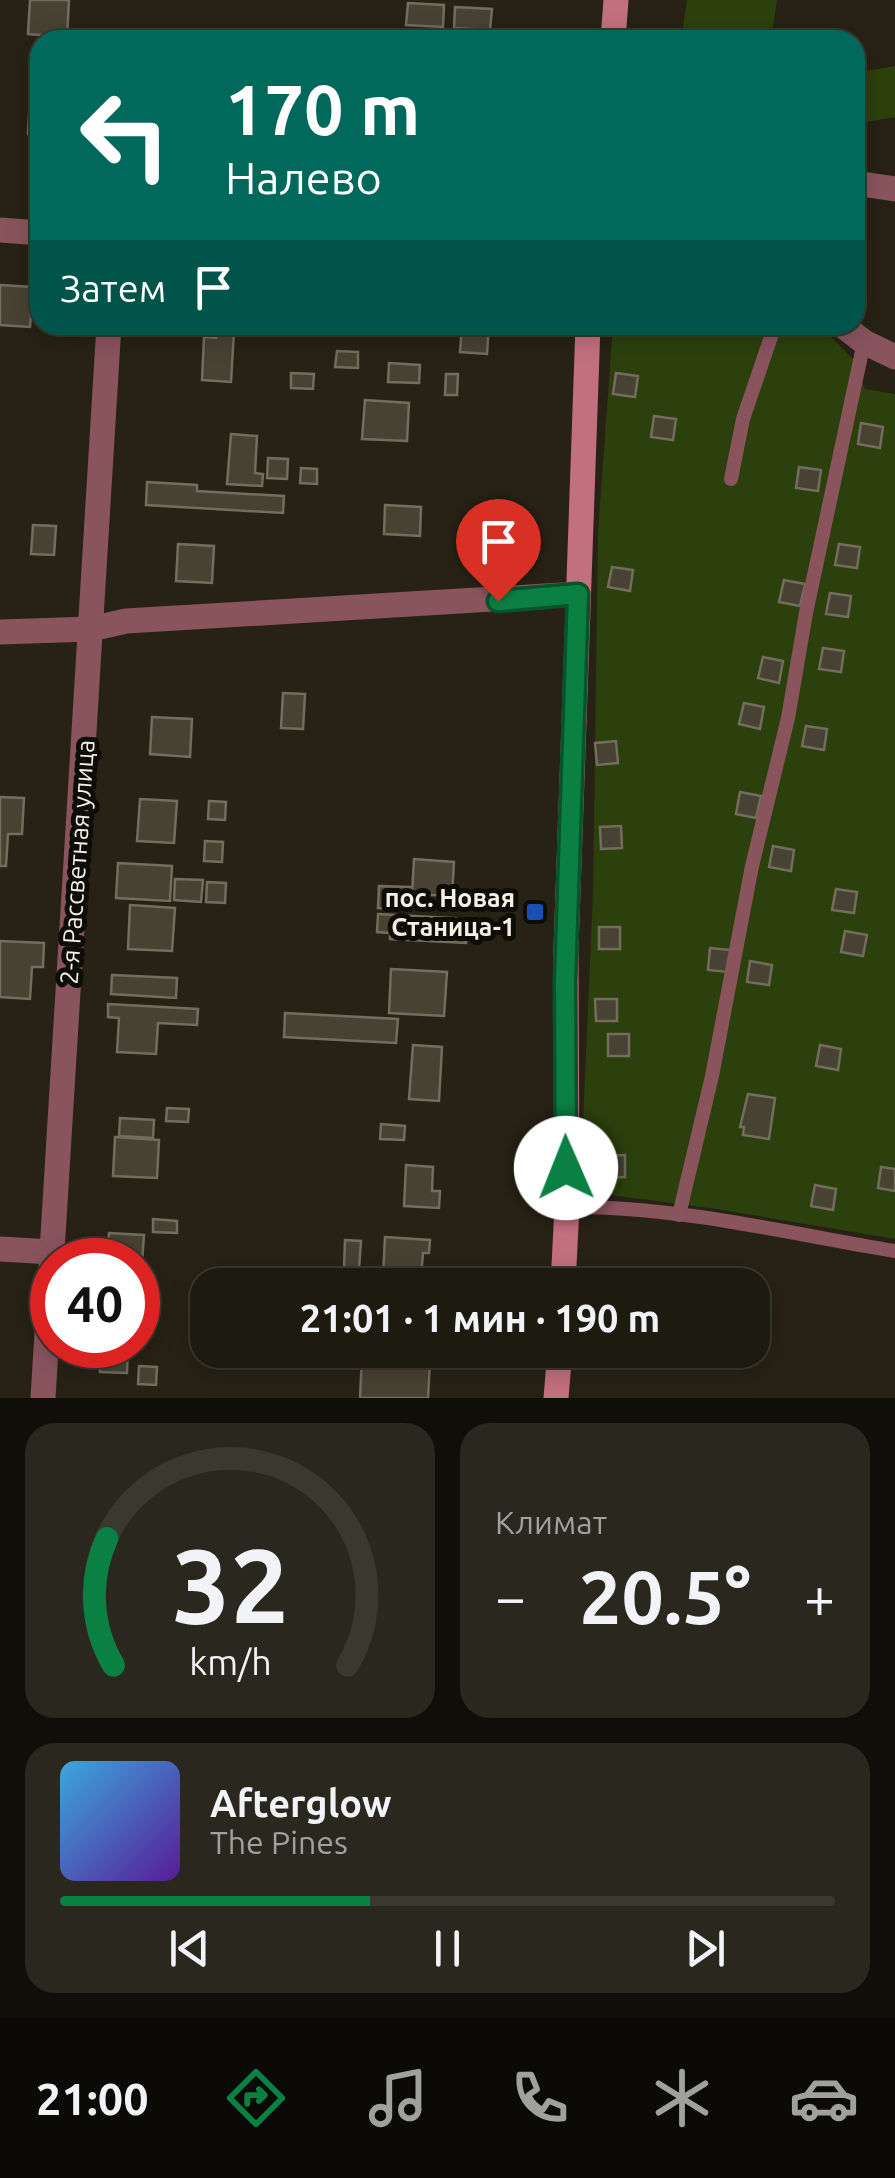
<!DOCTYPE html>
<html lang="ru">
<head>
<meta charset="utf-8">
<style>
	body { margin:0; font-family:Ubuntu,sans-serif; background:#2a271e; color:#f1f3f6; height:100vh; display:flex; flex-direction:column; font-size:38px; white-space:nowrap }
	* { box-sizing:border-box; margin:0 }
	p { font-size:32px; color:#a0a19f }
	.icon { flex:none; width:55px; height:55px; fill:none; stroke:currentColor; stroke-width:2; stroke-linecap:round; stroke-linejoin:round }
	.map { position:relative; height:1398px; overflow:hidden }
	.panel { display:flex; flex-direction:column; gap:25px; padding:25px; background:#100e09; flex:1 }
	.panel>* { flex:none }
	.top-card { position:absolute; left:30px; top:30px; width:835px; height:305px; border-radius:30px; box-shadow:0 5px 25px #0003,0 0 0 2px #3b3830; background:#00695c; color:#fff; overflow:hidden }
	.speed { position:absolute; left:30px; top:1238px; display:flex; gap:20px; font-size:50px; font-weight:700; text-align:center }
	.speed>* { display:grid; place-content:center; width:130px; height:130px; border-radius:50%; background:#1d1a10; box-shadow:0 5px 25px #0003,0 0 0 2px #3b3830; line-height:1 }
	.speed .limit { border:15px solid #d22; background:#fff; color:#111 }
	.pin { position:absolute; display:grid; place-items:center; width:85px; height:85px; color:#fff; margin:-102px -42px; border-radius:50% 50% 50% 0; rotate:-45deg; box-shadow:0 0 10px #0007 }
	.pin .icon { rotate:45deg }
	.me { position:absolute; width:110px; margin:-55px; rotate:359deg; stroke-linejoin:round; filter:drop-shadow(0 0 8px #0008) }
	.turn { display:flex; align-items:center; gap:35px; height:210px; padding:0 30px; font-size:45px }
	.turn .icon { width:130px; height:130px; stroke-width:2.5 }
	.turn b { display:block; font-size:70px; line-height:85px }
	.then { display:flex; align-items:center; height:95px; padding:0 30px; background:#0003; gap:20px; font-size:38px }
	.big { font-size:75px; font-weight:700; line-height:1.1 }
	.panel .card { flex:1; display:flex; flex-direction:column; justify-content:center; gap:15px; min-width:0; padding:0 35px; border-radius:30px; background:#2a271e }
	.panel .dial { align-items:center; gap:0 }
	.dial svg { height:260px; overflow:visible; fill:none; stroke:#3b3830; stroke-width:7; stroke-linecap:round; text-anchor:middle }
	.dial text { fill:#f1f3f6; stroke:none }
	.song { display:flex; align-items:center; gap:30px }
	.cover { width:120px; height:120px; border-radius:15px; background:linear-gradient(135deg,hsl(200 70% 55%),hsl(270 70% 35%)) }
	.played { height:10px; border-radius:5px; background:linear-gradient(90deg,#0b8043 40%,#3b3830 40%) }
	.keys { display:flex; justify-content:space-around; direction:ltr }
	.heat { display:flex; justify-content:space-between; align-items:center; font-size:55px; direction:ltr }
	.panel .tiles { flex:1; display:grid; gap:25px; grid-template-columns:1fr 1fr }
	.card:last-child { grid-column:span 2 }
	.trip { position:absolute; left:190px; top:1268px; width:580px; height:100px; border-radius:30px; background:#1d1a10; box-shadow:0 5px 25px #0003,0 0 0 2px #3b3830; font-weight:700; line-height:100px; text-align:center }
	.dock { display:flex; height:160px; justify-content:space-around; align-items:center; background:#0c0a06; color:#a0a19f }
	.dock .icon { width:70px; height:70px }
	.dock .active { color:#0b8043 }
	.dock b { font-size:45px; color:#f1f3f6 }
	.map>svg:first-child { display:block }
</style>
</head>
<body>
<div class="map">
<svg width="895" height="1398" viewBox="0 0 895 1398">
	<rect width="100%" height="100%" fill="#272215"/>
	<!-- green -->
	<g fill="#2c400d">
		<path d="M687 0H777L771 40H681Z"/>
		<path d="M895 66V117L855 124V73Z"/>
		<path d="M613 325H819L854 360 865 389 895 394V1239L710 1208 580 1191 593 894 598 533Z"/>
	</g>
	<!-- building -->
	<g fill="#474233" stroke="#736d5d" stroke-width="2.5">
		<path d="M30 0H69L67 37 28 34Z"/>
		<path d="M408 3 444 5 443 27 406 25Z"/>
		<path d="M455 7 492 9 490 30 454 28Z"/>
		<path d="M30 95 40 96V134H28Z"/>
		<path d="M0 285 33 287 30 327 0 325Z"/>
		<path d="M462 325H489L487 354 460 352Z"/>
		<path d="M216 330 234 331 231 382 202 380 204 337 216 338Z"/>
		<path d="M337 351 358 352V368L335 367Z"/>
		<path d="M389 363 420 365 419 383 388 382Z"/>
		<path d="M291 373 314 374 313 389 291 388Z"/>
		<path d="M616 373 638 376 635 397 613 394Z"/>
		<path d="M446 374H458L457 395H445Z"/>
		<path d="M365 400 409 403 407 441 362 439Z"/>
		<path d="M654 416 676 419 673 440 651 437Z"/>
		<path d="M861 423 883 427 880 448 858 444Z"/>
		<path d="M231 434 257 436 255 473 263 474 262 486 227 484Z"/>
		<path d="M268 458 288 459 287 479 267 478Z"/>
		<path d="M799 467 821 470 818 491 796 488Z"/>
		<path d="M301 468 317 469V484L300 483Z"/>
		<path d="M147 482 197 485V491L284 496 283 513 146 505Z"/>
		<path d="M385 505 421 507 420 536 384 534Z"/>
		<path d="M33 525 56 526 54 555 31 554Z"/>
		<path d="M178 544 214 546 212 583 176 581Z"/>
		<path d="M839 544 860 547 857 568 835 565Z"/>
		<path d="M612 567 633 570 630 591 608 587Z"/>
		<path d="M784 580 805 584 800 606 779 602Z"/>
		<path d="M830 593 851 596 848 617 826 614Z"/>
		<path d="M823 648 844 651 841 672 819 669Z"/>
		<path d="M763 657 783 661 779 683 758 678Z"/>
		<path d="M283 693 305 694 303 729 281 728Z"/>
		<path d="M744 703 764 707 760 729 739 724Z"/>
		<path d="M152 717 192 719 190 757 150 754Z"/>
		<path d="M806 726 827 729 824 750 802 746Z"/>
		<path d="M616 741 618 763 597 765 595 743Z"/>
		<path d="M740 792 761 796 756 818 736 814Z"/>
		<path d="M0 797 24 798 22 834H8L6 866H0Z"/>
		<path d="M140 799 177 801 174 843 137 841Z"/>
		<path d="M209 801 226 802 225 820 208 819Z"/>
		<path d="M621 826 622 848 601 849 600 827Z"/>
		<path d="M205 841 223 842 222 862 204 861Z"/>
		<path d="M773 846 794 850 791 871 769 867Z"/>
		<path d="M414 859 454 862 452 896 412 894Z"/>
		<path d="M118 863 172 866 170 901 116 898Z"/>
		<path d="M175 879 203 880 201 902 174 900Z"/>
		<path d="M207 882 226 883 225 903 206 902Z"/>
		<path d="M379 886 410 887 409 909 378 908Z"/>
		<path d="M836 889 857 892 854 913 832 910Z"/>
		<path d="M130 905 175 908 172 951 128 949Z"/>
		<path d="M378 914 468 919 466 943 390 939V933L377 932Z"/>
		<rect x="599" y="927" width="21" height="22"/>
		<path d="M845 931 867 935 863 956 841 952Z"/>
		<path d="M0 941 44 943 43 967H32L30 999 0 997Z"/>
		<path d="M710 948 731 950 728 972 708 970Z"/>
		<path d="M750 961 772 965 769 985 747 982Z"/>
		<path d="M391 969 447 972 444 1016 389 1013Z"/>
		<path d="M112 975 177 978 176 998 111 994Z"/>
		<path d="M595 999H617V1021H596Z"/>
		<path d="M108 1004 198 1009 197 1025 158 1023 156 1054 117 1052 119 1018 108 1017Z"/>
		<path d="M285 1013 398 1019 396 1043 284 1037Z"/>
		<rect x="608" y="1034" width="21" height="22"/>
		<path d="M413 1045 442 1047 439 1101 409 1099Z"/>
		<path d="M820 1045 841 1049 838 1070 816 1066Z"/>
		<path d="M748 1094 775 1098 769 1139 743 1135 744 1127H740Z"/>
		<path d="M167 1108 189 1109 188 1122 166 1121Z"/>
		<path d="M120 1118 154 1120 153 1138 119 1136Z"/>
		<path d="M381 1124 405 1126 404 1140 380 1139Z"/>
		<path d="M115 1137 159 1140 157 1178 113 1176Z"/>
		<path d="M625 1155V1177L604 1178V1156Z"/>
		<path d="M406 1165 433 1167 432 1191H440L439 1208 404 1206Z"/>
		<path d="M881 1167 895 1169V1191L878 1188Z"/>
		<path d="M815 1185 836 1189 833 1210 811 1206Z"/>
		<path d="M153 1219 177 1221V1233L153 1232Z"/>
		<path d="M109 1233 144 1235 142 1262 107 1260Z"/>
		<path d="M385 1237 430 1240 429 1253H423L421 1278 383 1276Z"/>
		<path d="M345 1240 361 1241 359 1269 344 1268Z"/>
		<path d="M101 1345H128L127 1373 100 1372Z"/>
		<path d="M231 1350H257V1363L230 1362Z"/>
		<path d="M371 1350H397V1359L430 1361 428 1398H360L362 1356 370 1357Z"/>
		<path d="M139 1366 157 1367 156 1385 138 1384Z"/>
	</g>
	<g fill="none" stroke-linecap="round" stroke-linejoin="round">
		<!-- lane -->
		<g stroke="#8a545d" stroke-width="14">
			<path d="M731 479 743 419 775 325"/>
			<path d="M567 1207C677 1206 787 1233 895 1251"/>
			<path d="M679 1215 712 1076 752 866 788 718 806 613 864 342"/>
		</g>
		<!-- street -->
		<g stroke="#8a545d" stroke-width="25">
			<path d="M855 183 895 189"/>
			<path d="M0 230 40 233"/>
			<path d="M842 325 864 342 895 357"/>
			<path d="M0 632 91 629 126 621 578 594"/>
			<path d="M0 1249 52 1252"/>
			<path d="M43 1398 109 325"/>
		</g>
		<!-- secondary -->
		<g stroke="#c46f7e" stroke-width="25">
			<path d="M613 40 616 0"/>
			<path d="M563 1285 567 1207 566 949 588 325"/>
			<path d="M556 1398 560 1350"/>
		</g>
	</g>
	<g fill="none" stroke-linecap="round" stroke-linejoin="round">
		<defs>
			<path id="route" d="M498 601 578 594 565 981 566 1168"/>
		</defs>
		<!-- route casing -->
		<use href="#route" stroke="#07532c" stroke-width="25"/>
		<!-- route -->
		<use href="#route" stroke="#0b8043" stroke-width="18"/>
	</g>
	<!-- markers -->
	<rect fill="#1a4fb4" stroke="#0e0c06" stroke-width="4" x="525" y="902" width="20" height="20" rx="5"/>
	<g text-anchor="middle" stroke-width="10" stroke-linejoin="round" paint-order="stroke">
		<!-- street labels -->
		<g font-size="25" fill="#f3f0e6" stroke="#0e0c06">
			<text transform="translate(77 862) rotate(-86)" y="9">2-я Рассветная улица</text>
		</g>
		<!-- poi labels -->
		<g font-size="25" font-weight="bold" fill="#f3f0e6" stroke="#0e0c06" text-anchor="end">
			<text x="515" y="907">пос. Новая<tspan x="515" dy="29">Станица-1</tspan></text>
		</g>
	</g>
</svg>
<div class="speed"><div class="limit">40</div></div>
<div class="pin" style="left:498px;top:601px;background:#d93025"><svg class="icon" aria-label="arrive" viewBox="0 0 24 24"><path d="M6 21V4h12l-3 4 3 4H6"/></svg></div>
<svg class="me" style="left:566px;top:1168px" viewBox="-20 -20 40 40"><circle r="19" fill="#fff"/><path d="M0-13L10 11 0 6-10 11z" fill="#0b8043"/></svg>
<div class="trip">21:01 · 1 мин · 190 m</div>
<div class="top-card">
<div class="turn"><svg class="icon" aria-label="left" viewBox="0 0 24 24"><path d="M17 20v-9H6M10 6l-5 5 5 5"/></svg><div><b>170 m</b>Налево</div></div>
<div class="then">Затем<svg class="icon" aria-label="arrive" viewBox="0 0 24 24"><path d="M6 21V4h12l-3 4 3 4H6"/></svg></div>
</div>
</div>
<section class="panel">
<div class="tiles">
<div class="card dial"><svg viewBox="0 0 100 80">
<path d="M14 69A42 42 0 1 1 86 69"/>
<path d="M14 69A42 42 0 0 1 12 30" stroke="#0b8043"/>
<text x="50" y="56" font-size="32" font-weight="700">32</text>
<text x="50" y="72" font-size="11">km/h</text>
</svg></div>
<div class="card"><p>Климат</p>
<div class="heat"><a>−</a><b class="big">20.5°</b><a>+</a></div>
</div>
<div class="card">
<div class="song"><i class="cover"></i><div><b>Afterglow</b><p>The Pines</p></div></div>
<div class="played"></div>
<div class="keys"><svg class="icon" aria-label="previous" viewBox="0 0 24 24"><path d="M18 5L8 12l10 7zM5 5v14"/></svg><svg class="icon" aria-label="pause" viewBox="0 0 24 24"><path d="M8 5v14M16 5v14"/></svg><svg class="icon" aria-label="next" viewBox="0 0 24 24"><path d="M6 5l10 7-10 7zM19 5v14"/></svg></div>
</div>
</div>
</section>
<nav class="dock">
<b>21:00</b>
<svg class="icon active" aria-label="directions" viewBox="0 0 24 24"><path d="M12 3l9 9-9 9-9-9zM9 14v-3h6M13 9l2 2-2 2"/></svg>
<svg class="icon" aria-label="music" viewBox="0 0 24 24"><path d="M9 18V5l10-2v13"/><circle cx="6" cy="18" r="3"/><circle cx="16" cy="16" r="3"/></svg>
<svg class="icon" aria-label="phone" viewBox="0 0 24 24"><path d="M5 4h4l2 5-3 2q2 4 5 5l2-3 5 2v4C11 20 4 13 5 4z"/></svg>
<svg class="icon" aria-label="climate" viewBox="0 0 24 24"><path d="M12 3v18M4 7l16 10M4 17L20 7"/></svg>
<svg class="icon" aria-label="car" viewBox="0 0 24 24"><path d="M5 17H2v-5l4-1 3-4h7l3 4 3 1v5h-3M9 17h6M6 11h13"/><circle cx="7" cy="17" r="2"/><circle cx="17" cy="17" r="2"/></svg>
</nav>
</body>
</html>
